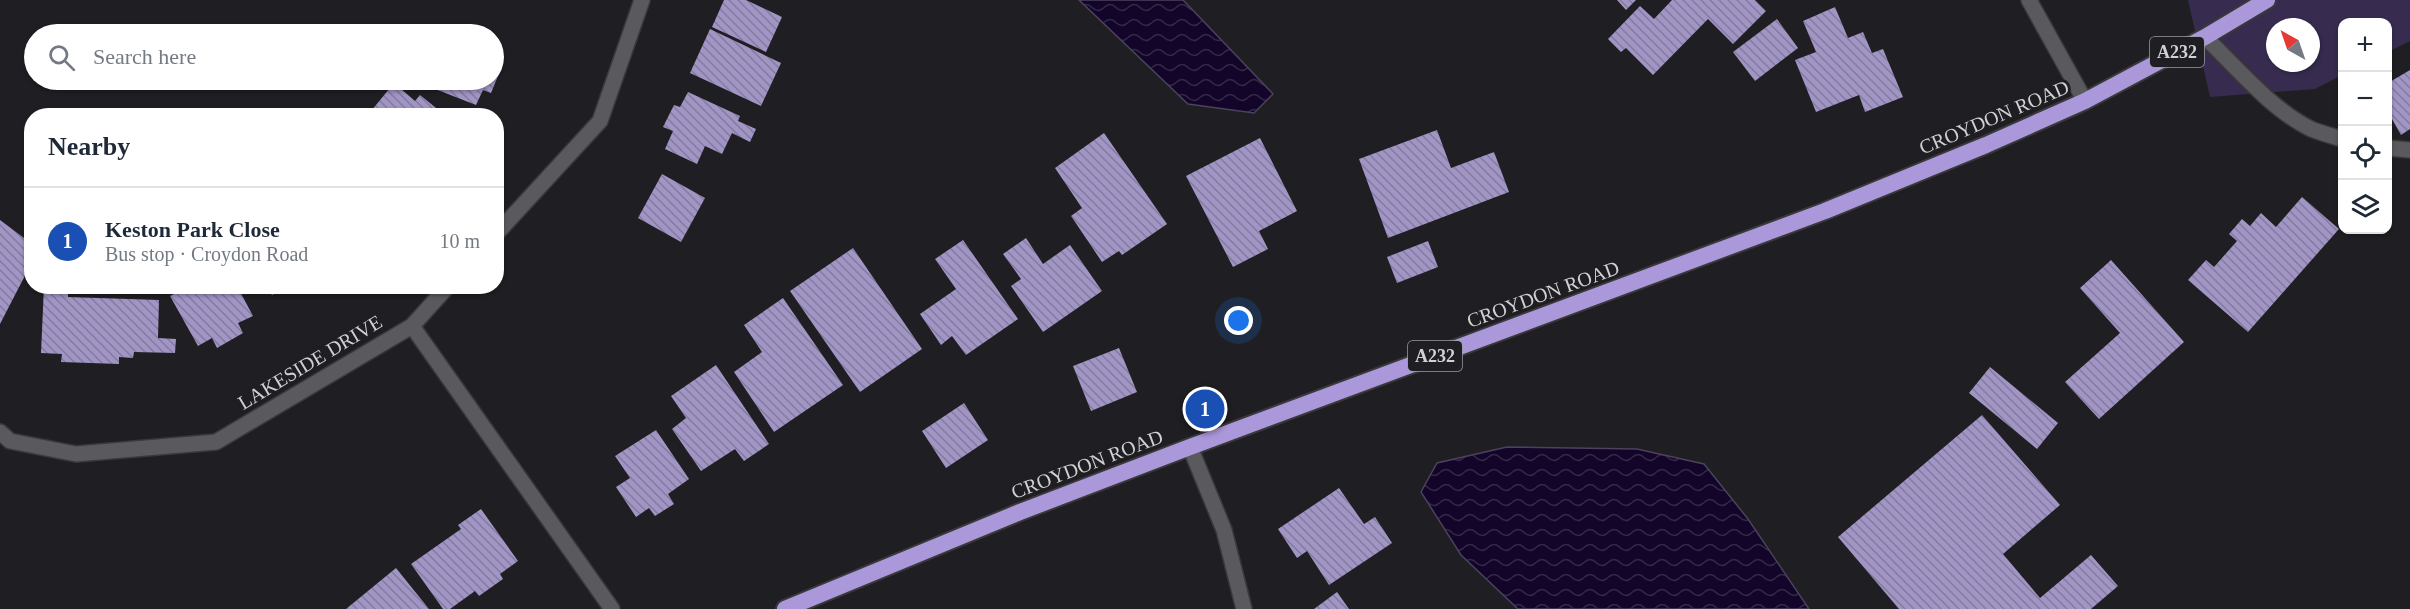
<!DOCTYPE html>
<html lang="en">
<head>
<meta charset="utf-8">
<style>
  :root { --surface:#fff; --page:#f2f2f3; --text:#1f2937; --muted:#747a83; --line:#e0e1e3; --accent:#3a7650 }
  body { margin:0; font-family:Georgia,serif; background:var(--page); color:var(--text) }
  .controls { position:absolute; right:18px; top:18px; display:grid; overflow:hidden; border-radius:12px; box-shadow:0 2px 4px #0004 }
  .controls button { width:54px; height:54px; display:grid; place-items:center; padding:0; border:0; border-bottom:2px solid var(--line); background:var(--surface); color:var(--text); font:30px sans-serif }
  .compass { position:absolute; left:2266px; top:18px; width:54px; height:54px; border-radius:50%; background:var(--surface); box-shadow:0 2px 4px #0004; rotate:320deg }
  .you { position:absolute; left:1239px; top:321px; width:21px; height:21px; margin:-15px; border:4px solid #fff; border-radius:50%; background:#1a73e8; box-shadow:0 0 0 9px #1a73e833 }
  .badge { display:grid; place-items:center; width:39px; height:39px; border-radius:50%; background:var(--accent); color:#fff; font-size:20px; font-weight:700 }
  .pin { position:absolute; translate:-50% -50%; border:3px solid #fff; box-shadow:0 2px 6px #0006 }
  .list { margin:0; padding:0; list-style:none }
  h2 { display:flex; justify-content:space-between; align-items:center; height:78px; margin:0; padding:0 24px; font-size:26px }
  h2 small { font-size:20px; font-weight:400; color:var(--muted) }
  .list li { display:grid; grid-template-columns:39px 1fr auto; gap:18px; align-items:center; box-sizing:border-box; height:108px; padding:0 24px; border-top:2px solid var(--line) }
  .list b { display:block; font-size:22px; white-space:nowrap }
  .list p { margin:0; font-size:20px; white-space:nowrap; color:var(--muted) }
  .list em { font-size:20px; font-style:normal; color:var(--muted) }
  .icon { flex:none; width:33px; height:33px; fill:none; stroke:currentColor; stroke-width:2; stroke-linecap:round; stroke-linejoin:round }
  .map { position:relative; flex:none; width:2410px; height:609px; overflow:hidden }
  .search { position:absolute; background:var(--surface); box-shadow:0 2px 4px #0004; left:24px; top:24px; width:480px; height:66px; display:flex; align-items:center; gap:15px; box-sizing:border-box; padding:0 21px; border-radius:33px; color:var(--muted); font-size:22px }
  .panel { position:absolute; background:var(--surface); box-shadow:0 2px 4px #0004; left:24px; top:108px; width:480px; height:186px; border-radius:24px }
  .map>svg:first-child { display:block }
  .park { fill:#372c4f; fill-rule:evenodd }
  .water { fill:url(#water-waves); stroke:#4c425c; stroke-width:1.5 }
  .building { fill:url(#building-back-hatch) }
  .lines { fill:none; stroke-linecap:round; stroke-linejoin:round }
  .service-casing { stroke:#39383b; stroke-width:18 }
  .minor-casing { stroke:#39383b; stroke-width:18 }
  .trunk-casing { stroke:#39383b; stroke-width:20 }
  .service { stroke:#5a5a5e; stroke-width:15 }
  .minor { stroke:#5a5a5e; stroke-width:15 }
  .trunk { stroke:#ab98db; stroke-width:16 }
  .labels { text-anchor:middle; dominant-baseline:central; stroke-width:6; stroke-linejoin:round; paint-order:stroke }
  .shield { fill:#1f1e22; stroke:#9c9b9e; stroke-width:1.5 }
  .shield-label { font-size:18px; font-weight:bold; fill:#d1d1d3 }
  .street-label { font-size:20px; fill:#d1d1d3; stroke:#1f1e22 }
</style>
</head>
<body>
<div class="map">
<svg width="2410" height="609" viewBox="0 0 2410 609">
  <defs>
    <pattern id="water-waves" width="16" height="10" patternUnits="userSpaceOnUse" patternTransform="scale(1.5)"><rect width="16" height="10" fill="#130529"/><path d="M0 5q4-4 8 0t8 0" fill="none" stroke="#342847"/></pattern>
    <pattern id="building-back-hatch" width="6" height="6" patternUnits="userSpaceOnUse" patternTransform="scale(1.5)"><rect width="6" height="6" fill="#a195c5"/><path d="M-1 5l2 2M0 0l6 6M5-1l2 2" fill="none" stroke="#847b9d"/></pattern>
  </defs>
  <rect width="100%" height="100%" fill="#1f1e22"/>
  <path class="park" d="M 2188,0 L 2410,0 L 2410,41 L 2388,52 L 2388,22 L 2342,22 L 2342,75 L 2315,89 L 2210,97 ZM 2275,27 L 2311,27 L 2311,63 L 2275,63 Z"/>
  <g class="water">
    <path d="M 1079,0 L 1183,0 L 1273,94 L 1254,113 L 1188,104 Z"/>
    <path d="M 1507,447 L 1637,449 L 1704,464 L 1748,519 L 1809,609 L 1518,609 L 1461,555 L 1421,492 L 1437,463 Z"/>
  </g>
  <g class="building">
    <path d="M 724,0 L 746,0 L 782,17 L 766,52 L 712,27 Z"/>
    <path d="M 1617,0 L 1636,0 L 1626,10 Z"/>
    <path d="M 1672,0 L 1755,0 L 1766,11 L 1733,44 L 1708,19 L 1653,75 L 1626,48 L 1621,52 L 1608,39 L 1640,6 L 1654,19 Z"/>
    <path d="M 1835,7 L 1848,38 L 1863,32 L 1872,53 L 1883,49 L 1903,97 L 1865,112 L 1859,95 L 1816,112 L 1795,60 L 1816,52 L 1803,21 Z"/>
    <path d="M 1777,19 L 1798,48 L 1755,81 L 1733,52 Z"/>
    <path d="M 710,29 L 781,63 L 761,106 L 690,73 Z"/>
    <path d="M 494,60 L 503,64 L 491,93 L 483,90 L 476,105 L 412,80 L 494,80 Z"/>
    <path d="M 2410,70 L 2410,129 L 2401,135 L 2388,112 L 2388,83 Z"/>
    <path d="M 394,83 L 415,101 L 420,95 L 446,116 L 367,116 Z"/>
    <path d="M 688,92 L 740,116 L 738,121 L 756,129 L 750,142 L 732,133 L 722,154 L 705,146 L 697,164 L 665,149 L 673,131 L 663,127 L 674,105 L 680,107 Z"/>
    <path d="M 1437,130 L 1451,168 L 1494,152 L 1509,192 L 1388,238 L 1359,159 Z"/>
    <path d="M 1104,133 L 1167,224 L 1122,255 L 1119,251 L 1102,262 L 1071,216 L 1082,208 L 1055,168 Z"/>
    <path d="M 1260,138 L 1297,211 L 1259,231 L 1268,249 L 1233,267 L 1186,176 Z"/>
    <path d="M 662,174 L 705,198 L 681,242 L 638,218 Z"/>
    <path d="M 2302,197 L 2339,229 L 2248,332 L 2188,280 L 2206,260 L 2214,267 L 2237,241 L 2229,234 L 2242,219 L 2250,226 L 2261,213 L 2276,227 Z"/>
    <path d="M 0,220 L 32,244 L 32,262 L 0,324 Z"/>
    <path d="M 1026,238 L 1043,264 L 1070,245 L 1102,291 L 1043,332 L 1011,286 L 1021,279 L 1003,254 Z"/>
    <path d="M 963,240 L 1018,319 L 966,355 L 952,336 L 941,345 L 920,314 L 956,289 L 935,259 Z"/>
    <path d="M 1428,241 L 1438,267 L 1397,283 L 1387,257 Z"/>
    <path d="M 853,248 L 922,349 L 860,392 L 790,291 Z"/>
    <path d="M 2111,260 L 2184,342 L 2099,419 L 2065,382 L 2120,333 L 2080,288 Z"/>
    <path d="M 44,286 L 68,286 L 68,297 L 159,300 L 158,338 L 176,339 L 175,353 L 134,352 L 133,358 L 119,357 L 119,364 L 61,362 L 62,354 L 41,353 Z"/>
    <path d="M 184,286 L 237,286 L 253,316 L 238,323 L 243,333 L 217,348 L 212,338 L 198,346 L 170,296 L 185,289 Z"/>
    <path d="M 267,286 L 287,286 L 272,295 Z"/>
    <path d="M 783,298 L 843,385 L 774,432 L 734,372 L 762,352 L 744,325 Z"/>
    <path d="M 1119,348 L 1137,392 L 1091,411 L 1073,366 Z"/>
    <path d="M 716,365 L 769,444 L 744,461 L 735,449 L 701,471 L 672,429 L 686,418 L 671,396 Z"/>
    <path d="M 1990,367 L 2058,423 L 2037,449 L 1969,393 Z"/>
    <path d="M 964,403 L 988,440 L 946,468 L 922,431 Z"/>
    <path d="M 1982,415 L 2060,505 L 2003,554 L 2040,598 L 2091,555 L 2118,586 L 2091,609 L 1899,609 L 1838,537 Z"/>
    <path d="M 656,430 L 689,479 L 668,494 L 674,504 L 655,516 L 649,508 L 636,517 L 616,487 L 630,478 L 615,456 Z"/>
    <path d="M 1339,488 L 1364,524 L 1375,517 L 1392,543 L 1329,585 L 1307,551 L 1297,558 L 1278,529 Z"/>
    <path d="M 481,509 L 518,561 L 500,574 L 503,579 L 479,596 L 475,591 L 450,609 L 443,609 L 411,564 L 461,529 L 458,525 Z"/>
    <path d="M 396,568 L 429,609 L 346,609 Z"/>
    <path d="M 1337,592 L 1349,609 L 1314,609 Z"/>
  </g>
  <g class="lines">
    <g class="service-casing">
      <g id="service">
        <path d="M 2205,37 C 2236,67 2272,110 2311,129 C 2321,133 2332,136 2342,139"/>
        <path d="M 2388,148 L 2410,150"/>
      </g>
    </g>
    <g class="minor-casing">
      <g id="minor">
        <path d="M 2029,0 L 2085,101"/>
        <path d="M 496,234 L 600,121 L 642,0"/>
        <path d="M 412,326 L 448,286"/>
        <path d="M 0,432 L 10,441 L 76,454 L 216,442 L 412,326 L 612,609"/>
        <path d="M 1190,447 L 1224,530 L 1244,609"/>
      </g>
    </g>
    <g class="trunk-casing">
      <path id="trunk" d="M 785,609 L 1020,512 L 1190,447 L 1825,211 L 1986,145 L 2085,101 L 2205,37 L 2267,0"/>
    </g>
    <use href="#service" class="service"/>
    <use href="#minor" class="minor"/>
    <use href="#trunk" class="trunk"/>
  </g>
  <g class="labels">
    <g class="shield">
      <rect x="2150" y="37" width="54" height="30" rx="4.5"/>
      <rect x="1408" y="341" width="54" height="30" rx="4.5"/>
    </g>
    <g class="shield-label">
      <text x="2177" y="52">A232</text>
      <text x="1435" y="356">A232</text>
    </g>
    <g class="street-label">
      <text transform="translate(1994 117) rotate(-23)">CROYDON ROAD</text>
      <text transform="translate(1543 294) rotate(-20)">CROYDON ROAD</text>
      <text transform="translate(310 362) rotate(-31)">LAKESIDE DRIVE</text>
      <text transform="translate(1087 464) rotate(-21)">CROYDON ROAD</text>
    </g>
  </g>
</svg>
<div class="controls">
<button>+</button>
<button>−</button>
<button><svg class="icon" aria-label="locate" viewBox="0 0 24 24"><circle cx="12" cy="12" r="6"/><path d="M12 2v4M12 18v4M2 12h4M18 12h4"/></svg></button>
<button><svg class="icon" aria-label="layers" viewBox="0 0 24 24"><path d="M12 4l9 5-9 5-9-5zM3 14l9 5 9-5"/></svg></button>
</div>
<svg class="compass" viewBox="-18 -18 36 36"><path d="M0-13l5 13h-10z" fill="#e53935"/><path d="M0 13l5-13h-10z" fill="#747a83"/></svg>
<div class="you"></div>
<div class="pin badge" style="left:1205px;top:409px;background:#1a4fb4">1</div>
<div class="search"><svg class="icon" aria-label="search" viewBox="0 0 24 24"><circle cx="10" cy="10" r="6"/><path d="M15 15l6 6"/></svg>Search here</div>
<section class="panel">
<h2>Nearby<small></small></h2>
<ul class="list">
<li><span class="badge" style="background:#1a4fb4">1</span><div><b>Keston Park Close</b><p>Bus stop · Croydon Road</p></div><em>10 m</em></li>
</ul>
</section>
</div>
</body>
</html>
